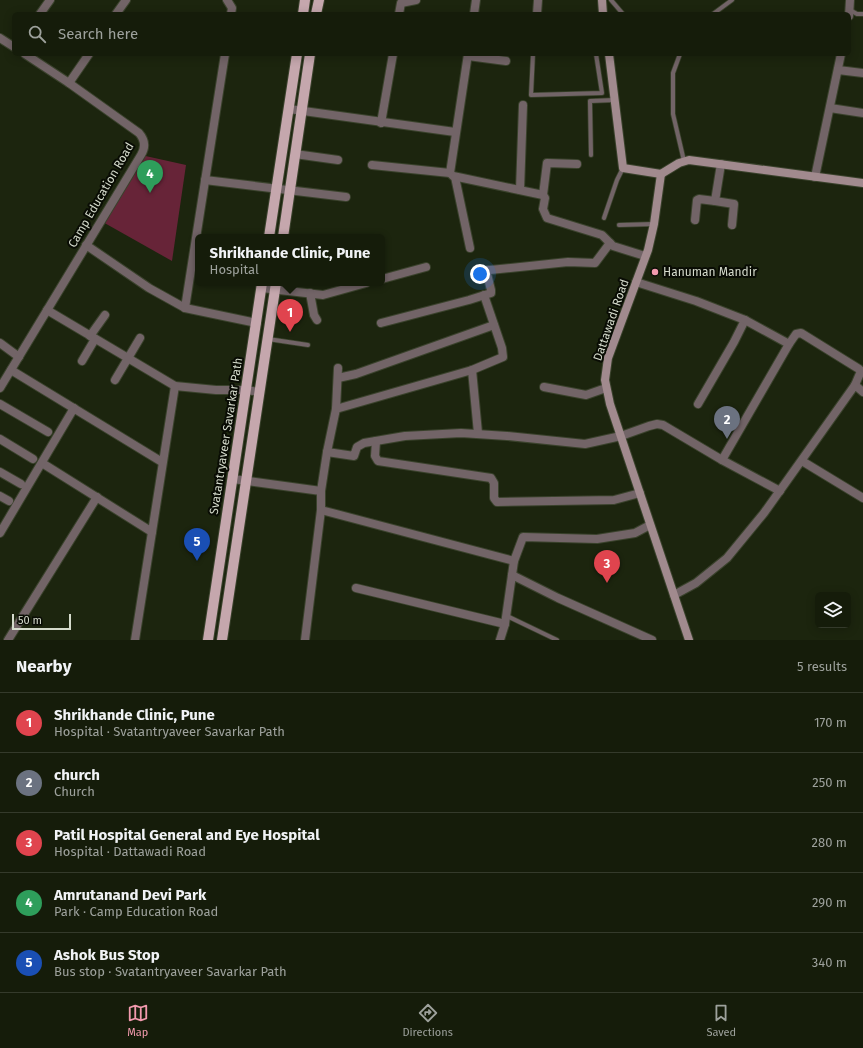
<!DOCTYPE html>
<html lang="en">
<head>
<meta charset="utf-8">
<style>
  :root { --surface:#151c0a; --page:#1e2513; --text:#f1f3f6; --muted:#9da19c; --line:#343a2b; --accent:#f29aae }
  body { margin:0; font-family:"Fira Sans",sans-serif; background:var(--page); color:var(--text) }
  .controls { position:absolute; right:12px; bottom:12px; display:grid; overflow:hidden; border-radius:6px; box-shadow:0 2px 10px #0003 }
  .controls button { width:36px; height:36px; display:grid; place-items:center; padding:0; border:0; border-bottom:1px solid var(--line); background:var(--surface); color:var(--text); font:20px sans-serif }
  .scale { position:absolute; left:12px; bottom:10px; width:59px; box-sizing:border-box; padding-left:4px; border:2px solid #d5dbcc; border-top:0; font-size:11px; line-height:14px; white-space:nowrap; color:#d5dbcc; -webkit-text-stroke:3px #090c04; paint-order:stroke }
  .you { position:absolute; left:480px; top:274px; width:14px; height:14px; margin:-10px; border:3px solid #fff; border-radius:50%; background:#1a73e8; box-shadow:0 0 0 6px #1a73e833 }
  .badge { display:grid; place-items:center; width:26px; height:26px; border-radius:50%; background:var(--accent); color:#fff; font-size:13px; font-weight:700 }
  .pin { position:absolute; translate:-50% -33px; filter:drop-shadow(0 1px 2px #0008) }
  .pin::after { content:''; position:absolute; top:21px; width:14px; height:12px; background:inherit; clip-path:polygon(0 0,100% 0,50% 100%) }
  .popup { position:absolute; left:195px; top:234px; width:190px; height:52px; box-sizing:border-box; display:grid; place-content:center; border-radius:6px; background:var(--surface); filter:drop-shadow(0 1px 3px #0005); font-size:13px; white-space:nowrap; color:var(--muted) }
  .popup b { font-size:15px; color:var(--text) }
  .popup::after { content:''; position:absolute; left:50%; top:100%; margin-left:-8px; border:8px solid transparent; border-top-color:var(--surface) }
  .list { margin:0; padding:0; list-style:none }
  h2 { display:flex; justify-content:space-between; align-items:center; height:52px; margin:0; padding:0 16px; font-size:17px }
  h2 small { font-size:13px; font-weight:400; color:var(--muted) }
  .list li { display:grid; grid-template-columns:26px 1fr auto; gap:12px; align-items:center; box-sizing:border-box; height:60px; padding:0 16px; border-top:1px solid var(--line) }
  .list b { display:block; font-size:15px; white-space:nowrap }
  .list p { margin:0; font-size:13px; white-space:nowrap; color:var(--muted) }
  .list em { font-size:13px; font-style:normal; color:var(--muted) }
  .icon { flex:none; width:22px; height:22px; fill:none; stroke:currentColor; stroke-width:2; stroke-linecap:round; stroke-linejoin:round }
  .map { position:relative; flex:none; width:863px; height:640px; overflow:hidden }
  .search { position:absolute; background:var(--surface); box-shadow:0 2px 10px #0003; left:12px; right:12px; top:12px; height:44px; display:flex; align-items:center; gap:10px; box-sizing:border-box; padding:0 14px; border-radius:6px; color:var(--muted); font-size:15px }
  .sheet { height:352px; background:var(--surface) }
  nav { display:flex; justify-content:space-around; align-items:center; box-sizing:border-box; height:56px; border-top:1px solid var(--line); background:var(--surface); font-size:11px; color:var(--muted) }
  nav a { display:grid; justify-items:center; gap:2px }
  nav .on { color:var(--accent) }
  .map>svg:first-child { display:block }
  .green { fill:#672438 }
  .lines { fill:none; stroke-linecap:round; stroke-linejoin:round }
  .lane-casing { stroke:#3a422c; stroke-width:5.5 }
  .street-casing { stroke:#3a422c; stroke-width:10 }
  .secondary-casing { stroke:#3a422c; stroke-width:10 }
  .primary-casing { stroke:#3a422c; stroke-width:12 }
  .lane { stroke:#726467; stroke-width:4 }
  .street { stroke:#726467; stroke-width:8 }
  .secondary { stroke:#a18a8e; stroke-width:8 }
  .primary { stroke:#c5a7ad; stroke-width:10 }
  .poi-dot { fill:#f29aae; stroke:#090c04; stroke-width:1.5 }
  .labels { text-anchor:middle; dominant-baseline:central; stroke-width:4; stroke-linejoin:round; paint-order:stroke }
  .street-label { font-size:12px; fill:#d5dbcc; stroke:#090c04 }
  .poi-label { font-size:12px; fill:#d5dbcc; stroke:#090c04; text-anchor:start }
</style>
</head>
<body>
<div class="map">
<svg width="863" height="640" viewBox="0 0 863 640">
  <rect width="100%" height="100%" fill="#1c250e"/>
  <path class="green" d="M 141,155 L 186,165 L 172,261 L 101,221 Z"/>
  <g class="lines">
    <g class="lane-casing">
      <g id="lane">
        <path d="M 611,0 L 623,14"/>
        <path d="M 850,10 L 857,14 L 863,14"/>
        <path d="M 713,14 L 732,0"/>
        <path d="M 533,54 L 531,95 L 602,93 L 596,54"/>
        <path d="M 680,54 L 673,73 L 673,114 L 684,161"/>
        <path d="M 591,155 L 590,101 L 615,100"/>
        <path d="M 604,218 L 617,180 L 623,168"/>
        <path d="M 619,225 L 654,224"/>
        <path d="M 268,339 L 308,345"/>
        <path d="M 507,616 L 557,640"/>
      </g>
    </g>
    <g class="street-casing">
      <g id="street">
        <path d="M 227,0 L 232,8 L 231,14"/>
        <path d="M 40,14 L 50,0"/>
        <path d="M 116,14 L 126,0"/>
        <path d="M 399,14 L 401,3 L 416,0"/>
        <path d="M 474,14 L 476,0"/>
        <path d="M 537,14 L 538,0"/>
        <path d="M 849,16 L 850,0"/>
        <path d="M 0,38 L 14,47"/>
        <path d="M 468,54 L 450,173 L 453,176 L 543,195 L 545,198 L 543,209 L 547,218 L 602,235 L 613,246 L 645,256"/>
        <path d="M 468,56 L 506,61"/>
        <path d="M 838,70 L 863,73"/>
        <path d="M 69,83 L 89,54"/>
        <path d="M 830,108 L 863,113"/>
        <path d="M 289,109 L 455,132"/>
        <path d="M 381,123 L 393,54"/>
        <path d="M 295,154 L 338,160"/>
        <path d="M 721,164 L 715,201 L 734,204 L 732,225"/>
        <path d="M 372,165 L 450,173"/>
        <path d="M 455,177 L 470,248"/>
        <path d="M 815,177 L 841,54"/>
        <path d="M 205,180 L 346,197"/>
        <path d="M 520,190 L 523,105"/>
        <path d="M 543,195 L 547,163 L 577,164"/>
        <path d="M 695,220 L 697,200 L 699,199 L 715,201"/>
        <path d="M 86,245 L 149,288 L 185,308 L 257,323"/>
        <path d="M 382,279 L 426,267"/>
        <path d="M 636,282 L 696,301 L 745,320 L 734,342 L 698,404"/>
        <path d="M 262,288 L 323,295 L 366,283"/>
        <path d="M 310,293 L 314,315 L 317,320"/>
        <path d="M 185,308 L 225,54"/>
        <path d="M 47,310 L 175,386 L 216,390 L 246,390 L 259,392"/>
        <path d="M 381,323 L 469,300 L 491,293 L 491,290 L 487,274 L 488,270 L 490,270 L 568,262 L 595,263 L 610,243"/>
        <path d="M 90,336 L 105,315"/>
        <path d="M 0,343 L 19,357"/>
        <path d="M 789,344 L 796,334 L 801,333 L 859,369 L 861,371 L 855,385"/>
        <path d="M 82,361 L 95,339"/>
        <path d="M 11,370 L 162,462"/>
        <path d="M 472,370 L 478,433"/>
        <path d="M 338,378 L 356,374 L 494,325"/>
        <path d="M 115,380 L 140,338"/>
        <path d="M 544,387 L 586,395 L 606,388"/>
        <path d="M 0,388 L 141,155 C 146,147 145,140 139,133 L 69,83 L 25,54"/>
        <path d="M 0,404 L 48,432"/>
        <path d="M 336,409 L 472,370 L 503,357 L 502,348 L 484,295"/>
        <path d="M 0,439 L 33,459"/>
        <path d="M 376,441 L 375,456 L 378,461 L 491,478 L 494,483 L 494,498 L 497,502 L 614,500 L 640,493"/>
        <path d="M 327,452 L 354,456 L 357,447 L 364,443 L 405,436 L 461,433 L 507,436 L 585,444 L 621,436 L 649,426 L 657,424 L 663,425 L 722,460 L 780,491"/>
        <path d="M 722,460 L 789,344 L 745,320"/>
        <path d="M 802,461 L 863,498"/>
        <path d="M 42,463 L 152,532"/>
        <path d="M 0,472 L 21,484"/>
        <path d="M 233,479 L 321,491"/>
        <path d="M 0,496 L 9,501"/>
        <path d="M 321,510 L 514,561"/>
        <path d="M 0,533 L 74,408"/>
        <path d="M 512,575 L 558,598 L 652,640"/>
        <path d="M 356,588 L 505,624"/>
        <path d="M 674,595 L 696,583 L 727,558 L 764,513 L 855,385 L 863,392"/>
        <path d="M 8,640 L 97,497"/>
        <path d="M 135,640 L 175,386"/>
        <path d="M 305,640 L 321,510 L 321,491 L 327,452 L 336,409 L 338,368"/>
        <path d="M 500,640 L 505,624 L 514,561 L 523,537 L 597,539 L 635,533 L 650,525"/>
      </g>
    </g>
    <g class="secondary-casing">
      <g id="secondary">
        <path d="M 602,0 L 603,14"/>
        <path d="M 609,54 L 623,168 L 661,174"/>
        <path d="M 661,174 L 654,224 L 648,250 L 608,358 L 605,380 L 610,404 L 689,640"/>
        <path d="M 661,174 L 679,163 L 689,160 L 863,183"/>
      </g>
    </g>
    <g class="primary-casing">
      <g id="primary">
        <path d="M 303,14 L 305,0"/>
        <path d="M 316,14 L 319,0"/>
        <path d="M 269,237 L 297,54"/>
        <path d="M 283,237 L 310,54"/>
        <path d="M 208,640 L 262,283"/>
        <path d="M 222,640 L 276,283"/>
      </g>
    </g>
    <use href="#lane" class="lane"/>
    <use href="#street" class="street"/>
    <use href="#secondary" class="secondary"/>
    <use href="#primary" class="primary"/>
  </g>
  <circle class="poi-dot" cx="655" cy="272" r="4"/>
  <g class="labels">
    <g class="street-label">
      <text transform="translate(101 195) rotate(-60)">Camp Education Road</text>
      <text transform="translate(611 320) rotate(-71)">Dattawadi Road</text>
      <text transform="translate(226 436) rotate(-81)">Svatantryaveer Savarkar Path</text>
    </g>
    <g class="poi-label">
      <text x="663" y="272">Hanuman Mandir</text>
    </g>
  </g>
</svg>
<div class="controls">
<button><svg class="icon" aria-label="layers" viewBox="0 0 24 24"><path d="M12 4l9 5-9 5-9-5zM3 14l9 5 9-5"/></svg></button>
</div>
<div class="scale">50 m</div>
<div class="you"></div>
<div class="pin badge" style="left:290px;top:332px;background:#e0444e">1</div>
<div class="popup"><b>Shrikhande Clinic, Pune</b>Hospital</div>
<div class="pin badge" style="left:727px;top:439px;background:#6b7280">2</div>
<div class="pin badge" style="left:607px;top:583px;background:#e0444e">3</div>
<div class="pin badge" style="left:150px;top:193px;background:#2e9e5b">4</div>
<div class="pin badge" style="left:197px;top:561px;background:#1a4fb4">5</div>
<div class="search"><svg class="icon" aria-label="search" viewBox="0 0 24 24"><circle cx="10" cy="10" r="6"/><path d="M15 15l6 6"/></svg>Search here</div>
</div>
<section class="sheet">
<h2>Nearby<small>5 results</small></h2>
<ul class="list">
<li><span class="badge" style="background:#e0444e">1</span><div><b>Shrikhande Clinic, Pune</b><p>Hospital · Svatantryaveer Savarkar Path</p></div><em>170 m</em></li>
<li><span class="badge" style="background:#6b7280">2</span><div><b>church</b><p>Church</p></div><em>250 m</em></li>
<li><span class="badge" style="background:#e0444e">3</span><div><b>Patil Hospital General and Eye Hospital</b><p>Hospital · Dattawadi Road</p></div><em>280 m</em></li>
<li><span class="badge" style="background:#2e9e5b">4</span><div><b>Amrutanand Devi Park</b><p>Park · Camp Education Road</p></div><em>290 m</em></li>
<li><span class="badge" style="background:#1a4fb4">5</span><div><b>Ashok Bus Stop</b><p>Bus stop · Svatantryaveer Savarkar Path</p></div><em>340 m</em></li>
</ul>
</section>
<nav>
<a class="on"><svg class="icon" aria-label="map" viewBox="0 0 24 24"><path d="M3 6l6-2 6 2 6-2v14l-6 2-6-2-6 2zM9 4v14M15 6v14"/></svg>Map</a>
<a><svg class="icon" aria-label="directions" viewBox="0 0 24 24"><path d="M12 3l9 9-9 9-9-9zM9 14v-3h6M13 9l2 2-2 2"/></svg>Directions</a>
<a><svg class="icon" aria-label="saved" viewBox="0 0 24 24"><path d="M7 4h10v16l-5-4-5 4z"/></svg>Saved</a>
</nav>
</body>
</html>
